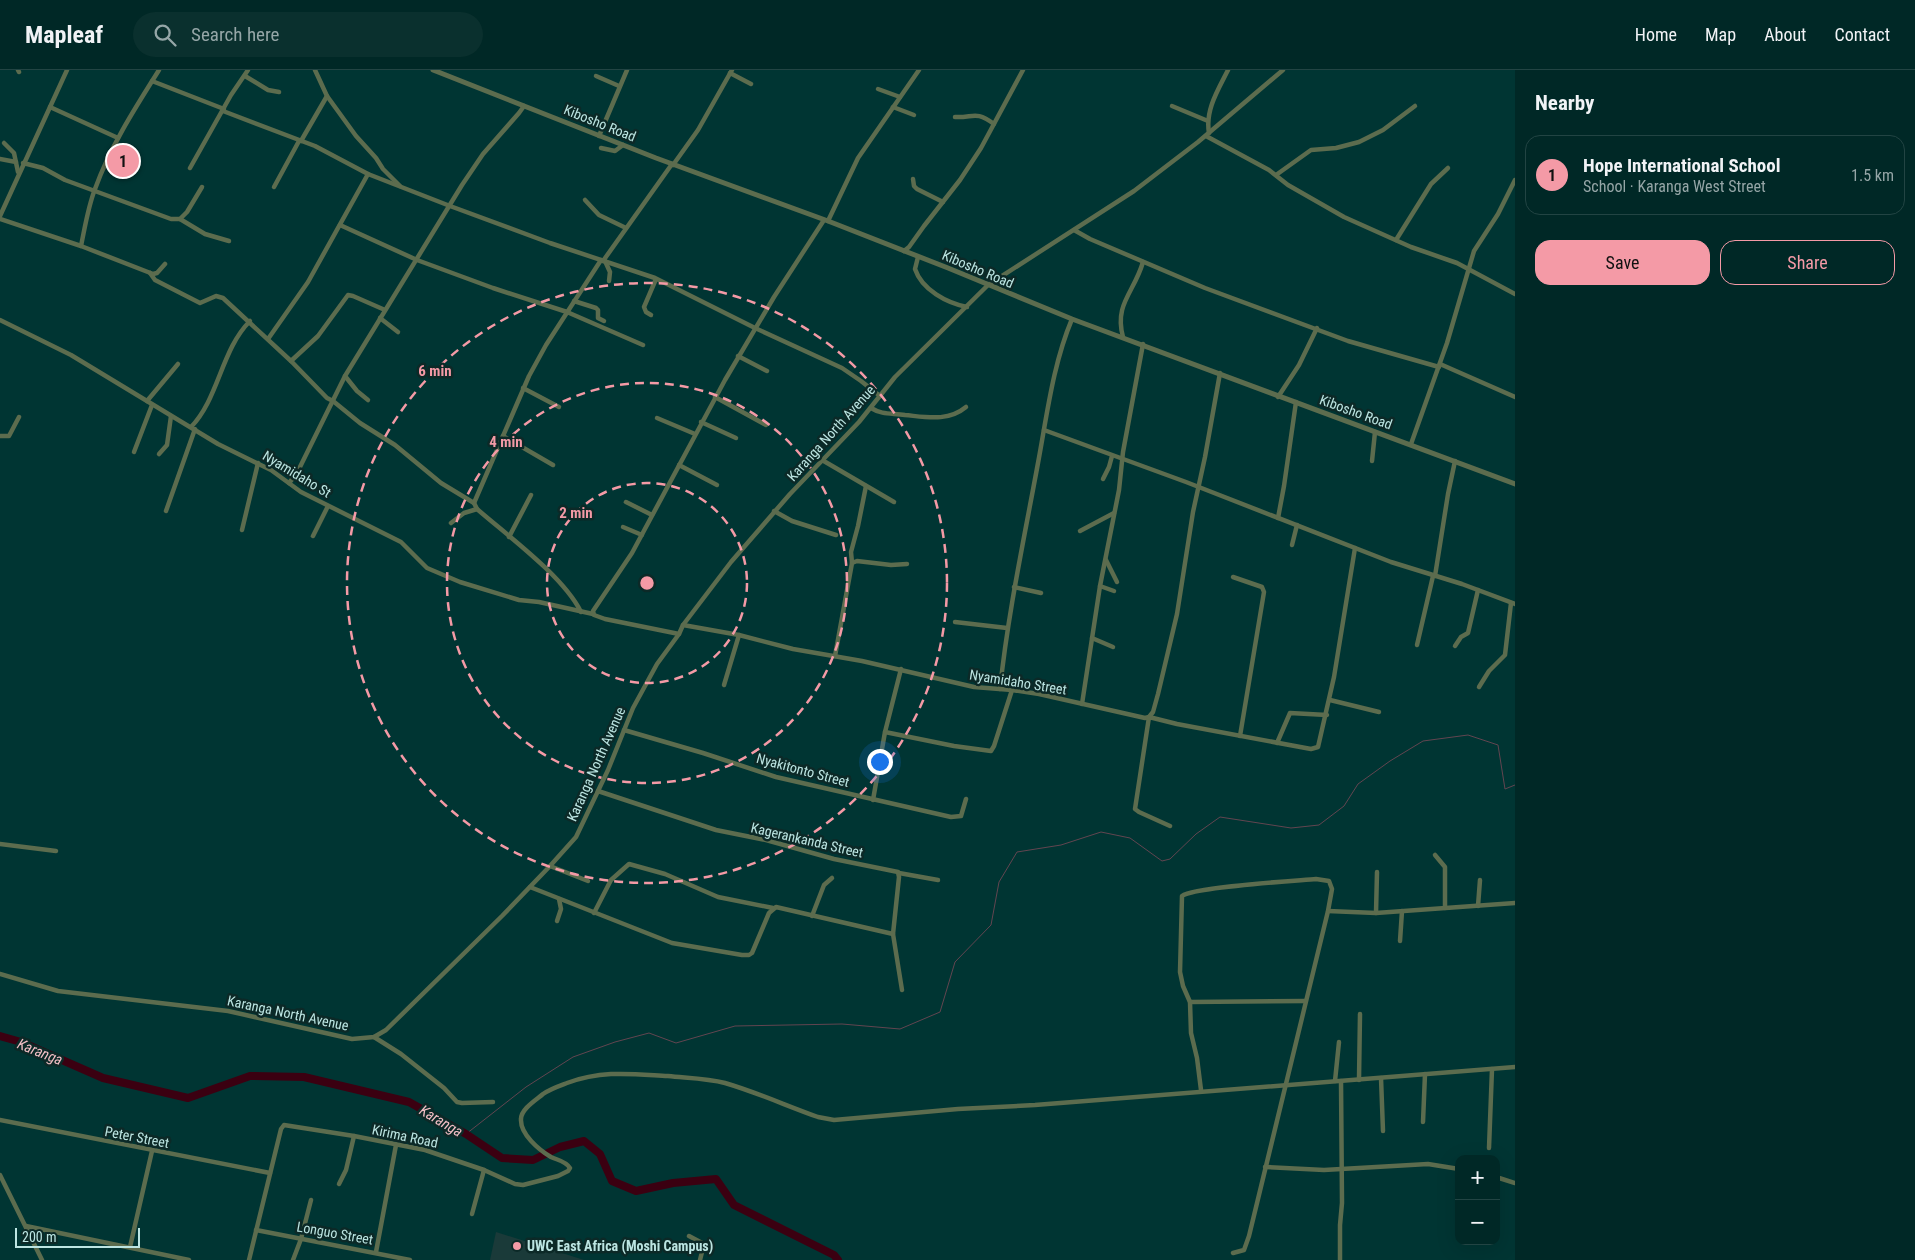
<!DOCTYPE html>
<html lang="en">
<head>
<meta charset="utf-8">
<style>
  :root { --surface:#002826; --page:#0a302e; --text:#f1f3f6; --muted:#95a6a7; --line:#224443; --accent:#f49aa6 }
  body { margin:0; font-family:"Roboto Condensed",sans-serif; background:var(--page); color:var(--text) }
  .controls { position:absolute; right:15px; bottom:15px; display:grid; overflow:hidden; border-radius:10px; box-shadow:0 5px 20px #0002 }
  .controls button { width:45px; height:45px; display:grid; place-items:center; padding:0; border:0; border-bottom:1px solid var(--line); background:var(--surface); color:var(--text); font:25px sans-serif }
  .scale { position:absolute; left:15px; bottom:12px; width:125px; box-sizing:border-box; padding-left:5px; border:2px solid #bce5e2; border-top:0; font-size:14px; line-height:18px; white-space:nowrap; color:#bce5e2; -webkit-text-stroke:4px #0c2927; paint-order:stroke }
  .you { position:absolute; left:879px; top:691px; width:18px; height:18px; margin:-12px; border:4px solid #fff; border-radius:50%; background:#1a73e8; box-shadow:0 0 0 8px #1a73e833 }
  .badge { display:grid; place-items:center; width:32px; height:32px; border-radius:50%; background:var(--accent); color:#111; font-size:16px; font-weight:700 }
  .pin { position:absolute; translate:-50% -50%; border:2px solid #fff; box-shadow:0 1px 5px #0006 }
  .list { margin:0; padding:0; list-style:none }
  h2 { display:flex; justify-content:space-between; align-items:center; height:65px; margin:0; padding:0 20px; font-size:21px }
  h2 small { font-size:16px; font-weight:400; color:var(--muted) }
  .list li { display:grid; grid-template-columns:32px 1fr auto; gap:15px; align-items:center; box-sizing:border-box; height:80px; margin:0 10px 10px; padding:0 10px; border:1px solid var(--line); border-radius:15px }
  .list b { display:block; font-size:19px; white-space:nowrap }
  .list p { margin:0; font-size:16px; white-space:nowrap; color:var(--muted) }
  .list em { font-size:16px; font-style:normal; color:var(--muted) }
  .actions { display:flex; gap:10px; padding:15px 20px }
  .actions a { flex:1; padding:11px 0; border:1px solid var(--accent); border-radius:15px; text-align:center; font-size:18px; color:var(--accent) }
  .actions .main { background:var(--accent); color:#111 }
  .icon { flex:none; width:28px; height:28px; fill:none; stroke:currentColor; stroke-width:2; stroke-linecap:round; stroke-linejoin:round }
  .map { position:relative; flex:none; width:1515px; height:1190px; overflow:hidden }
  header { display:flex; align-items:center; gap:30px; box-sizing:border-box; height:70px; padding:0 25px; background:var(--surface); border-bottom:1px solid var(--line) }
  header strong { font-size:24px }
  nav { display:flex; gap:28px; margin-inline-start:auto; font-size:18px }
  .search { width:350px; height:45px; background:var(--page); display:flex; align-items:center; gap:12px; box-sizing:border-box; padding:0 18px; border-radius:28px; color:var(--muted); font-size:19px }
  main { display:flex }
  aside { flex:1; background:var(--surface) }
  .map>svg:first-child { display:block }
  .built { fill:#1a3a39 }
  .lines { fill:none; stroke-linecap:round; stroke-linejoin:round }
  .stream { stroke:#624550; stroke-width:1 }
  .river { stroke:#3b0011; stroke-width:8 }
  .minor { stroke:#5c6c4e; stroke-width:4.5 }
  .tertiary { stroke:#5c6c4e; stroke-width:5 }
  .ring { fill:none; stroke:#f49aa6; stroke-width:2.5; stroke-dasharray:9 6 }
  .poi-dot { fill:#f49aa6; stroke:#0c2927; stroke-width:2 }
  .labels { text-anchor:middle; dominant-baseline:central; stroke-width:5; stroke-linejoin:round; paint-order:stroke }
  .street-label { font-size:14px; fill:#bce5e2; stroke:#0c2927 }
  .poi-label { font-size:14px; font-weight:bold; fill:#bce5e2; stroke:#0c2927; text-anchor:start }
  .water-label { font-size:15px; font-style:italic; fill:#f1bfc5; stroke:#0c2927 }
  .centre { fill:#f49aa6; stroke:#0c2927; stroke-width:2.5 }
  .ring-label { font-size:15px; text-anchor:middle; font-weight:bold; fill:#f49aa6; stroke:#0c2927; stroke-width:5; stroke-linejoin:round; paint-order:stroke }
</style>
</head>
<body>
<header>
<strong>Mapleaf</strong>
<div class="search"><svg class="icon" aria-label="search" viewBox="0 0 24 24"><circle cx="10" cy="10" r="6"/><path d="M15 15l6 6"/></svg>Search here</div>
<nav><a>Home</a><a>Map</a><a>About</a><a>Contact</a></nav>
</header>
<main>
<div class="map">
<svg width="1515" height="1190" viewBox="0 0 1515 1190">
  <rect width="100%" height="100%" fill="#003533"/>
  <path class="built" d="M 496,1162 L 584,1190 L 490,1190 Z"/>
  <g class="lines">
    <path class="stream" d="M 466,1064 L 526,1017 L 573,987 L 615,972 L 649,963 L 676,973 L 735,956 L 842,954 L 900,959 L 940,942 L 955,892 L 991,855 L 999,812 L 1017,782 L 1061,775 L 1101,762 L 1130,768 L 1162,791 L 1170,789 L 1196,764 L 1220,747 L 1291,758 L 1319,755 L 1344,736 L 1358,714 L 1390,691 L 1423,671 L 1468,665 L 1498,675 L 1505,719 L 1515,715"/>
    <path class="river" d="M 0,966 L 21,972 L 103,1008 L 188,1028 L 250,1006 L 304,1007 L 409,1032 L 466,1064 L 502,1088 L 533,1090 L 560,1077 L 584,1071 L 600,1084 L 612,1111 L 636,1121 L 673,1113 L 716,1109 L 734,1135 L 834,1185 L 838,1190"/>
    <g class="minor">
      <path d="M 18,0 L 19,2"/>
      <path d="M 315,0 L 327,26 L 356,66 L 376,88 L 383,99 L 400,116"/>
      <path d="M 730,3 L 751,14"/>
      <path d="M 245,6 L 268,20 L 279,22"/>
      <path d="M 596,6 L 619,16"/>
      <path d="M 152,11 L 224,39"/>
      <path d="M 878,19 L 900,27"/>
      <path d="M 1172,36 L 1208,51"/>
      <path d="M 50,37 L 118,68"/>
      <path d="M 893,37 L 914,45"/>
      <path d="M 223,41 L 315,76 L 368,104 L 450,136 L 550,173 L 655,208 L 755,258 L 842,298 L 861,311 L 880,326"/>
      <path d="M 955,47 C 974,48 975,40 994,54"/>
      <path d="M 1209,63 C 1205,40 1218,20 1228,0"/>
      <path d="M 599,66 L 627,0"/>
      <path d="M 1206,66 L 1269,100 L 1288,115 L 1344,147 L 1411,177 L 1457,193 L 1515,224"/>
      <path d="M 301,71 L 327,26"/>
      <path d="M 4,73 L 14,83 L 18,102"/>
      <path d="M 601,78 L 615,81 L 623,75"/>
      <path d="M 0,89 L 16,92"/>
      <path d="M 23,93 L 43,98 L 65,110 L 171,149 L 180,149 L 187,142 L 202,117"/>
      <path d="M 673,95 L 698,60 L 732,0"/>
      <path d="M 190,98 L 231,25 L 248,0"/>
      <path d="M 1276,105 L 1311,80 L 1336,78 L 1359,72 L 1383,60 L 1415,36"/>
      <path d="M 913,109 L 914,116 L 917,119 L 943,132"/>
      <path d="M 274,117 L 299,71"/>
      <path d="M 585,130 L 599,145 L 626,158"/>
      <path d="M 0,146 L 67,0"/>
      <path d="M 0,149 L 81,176 L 153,204 L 157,203 L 165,194"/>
      <path d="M 180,149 L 205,164 L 229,171"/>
      <path d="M 828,151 L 858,88 L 919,0"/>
      <path d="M 340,155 L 417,190 L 493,218 L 567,242 L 643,275"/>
      <path d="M 1074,160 L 1090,169 L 1205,218 L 1348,271 L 1439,297"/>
      <path d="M 1396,170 L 1431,114 L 1448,98"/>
      <path d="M 81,176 C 85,157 88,137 95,119 C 110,77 135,38 159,0"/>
      <path d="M 904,181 L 909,177 L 924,156 L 960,110 L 981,78 L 1023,0"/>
      <path d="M 918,187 L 915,199 C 922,220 947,233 967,237"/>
      <path d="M 603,191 L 672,94"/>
      <path d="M 605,191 L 610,202 L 609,211"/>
      <path d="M 150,203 L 155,210 L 200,233 L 216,226 L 223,228 L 291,291 L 327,328 L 333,331 L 360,353 L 395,375 L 441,413 L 474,433"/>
      <path d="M 574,231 L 596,238 L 598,240 L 598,248 L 604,251"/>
      <path d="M 651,245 L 646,242 L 644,237 L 656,209"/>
      <path d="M 380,248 L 398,262"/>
      <path d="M 0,250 L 71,285 L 218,374 L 271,400 L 301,422 L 401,472 L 427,498 L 460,512 L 519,530 L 539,532 L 593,544"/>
      <path d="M 1123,267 C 1114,234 1134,223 1143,192"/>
      <path d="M 268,269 L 308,212 L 368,104"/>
      <path d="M 738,286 L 767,301"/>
      <path d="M 291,291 L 318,266 L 348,225 L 353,226 L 385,240"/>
      <path d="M 1440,294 L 1515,327"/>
      <path d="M 345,306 L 357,321 L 368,330"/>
      <path d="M 523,318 L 559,337"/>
      <path d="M 715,327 L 766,355"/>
      <path d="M 1278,327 L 1299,295 L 1317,258"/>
      <path d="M 147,331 L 178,294"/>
      <path d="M 871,338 C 882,345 892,343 905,345 C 926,347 948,352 966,337"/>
      <path d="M 657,348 L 695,364"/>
      <path d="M 701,352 L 736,368"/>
      <path d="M 191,357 C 219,328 221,280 250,251"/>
      <path d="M 1044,360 L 1186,412 L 1391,492 L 1462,514 L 1515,534"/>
      <path d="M 0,366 L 9,366 L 19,347"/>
      <path d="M 503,366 L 553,395"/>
      <path d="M 1411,374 L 1447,273 L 1474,181 L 1498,144 L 1515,110"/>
      <path d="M 134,382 L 152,335"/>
      <path d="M 159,384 L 167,375 L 171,346"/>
      <path d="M 822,390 L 894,432"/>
      <path d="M 1372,391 L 1375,362"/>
      <path d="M 679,395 L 717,415"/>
      <path d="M 1103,409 L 1109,397 L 1112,386"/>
      <path d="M 289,413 L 297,403 L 345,306 L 462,115 L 483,84 L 519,43 L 524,36"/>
      <path d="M 626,432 L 652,445"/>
      <path d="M 166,441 L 195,359"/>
      <path d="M 774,441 L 792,451 L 836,465"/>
      <path d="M 1278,448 L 1284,416 L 1296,332"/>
      <path d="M 451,453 L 464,443 L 477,439"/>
      <path d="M 623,457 L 642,465"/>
      <path d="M 242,460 L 258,393"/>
      <path d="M 1080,461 L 1114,443"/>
      <path d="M 313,466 L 328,436"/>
      <path d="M 509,467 L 531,425"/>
      <path d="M 1292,475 L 1297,455"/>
      <path d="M 1106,490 L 1117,512"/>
      <path d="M 852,493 L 851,482 L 858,456 L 866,416"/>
      <path d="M 1435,506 L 1448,424 L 1455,391"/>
      <path d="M 1233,507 L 1262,517 L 1264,522 L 1240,666"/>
      <path d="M 1100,516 L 1114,521"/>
      <path d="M 1014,517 L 1041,523"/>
      <path d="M 581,542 C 563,506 508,466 477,439 L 474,433 L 529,306 L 546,275 L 601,190"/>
      <path d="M 955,552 L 1007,558"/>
      <path d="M 683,555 L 739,565 L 793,579 L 862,591 L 974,617 L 1012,620 L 1039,624 L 1145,648 L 1149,647 L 1153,642 L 1158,624 L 1177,544 L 1193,442 L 1205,387 L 1220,303"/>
      <path d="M 679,564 L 605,549 L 594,545 L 593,541 L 632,483 L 725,310 L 774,227 L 824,150"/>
      <path d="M 1092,568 L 1113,577"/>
      <path d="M 1417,575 L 1433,506"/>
      <path d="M 1455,576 L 1461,567 L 1468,563 L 1478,520"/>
      <path d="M 835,586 L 852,493 L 857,491 L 891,495 L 907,494"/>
      <path d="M 724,615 L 739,565"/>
      <path d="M 1479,617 L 1489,601 L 1505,585 L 1511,533"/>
      <path d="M 1000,619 C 1008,543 1024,469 1038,393 C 1047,345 1053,294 1072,249"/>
      <path d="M 1330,630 L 1379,642"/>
      <path d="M 1082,634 L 1100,516 L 1119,420 L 1123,382 L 1143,274"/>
      <path d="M 624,660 L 703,683 L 776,707 L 951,747 L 961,746 L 966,729"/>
      <path d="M 885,662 L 954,676 L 991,681 L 994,676 L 1012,620"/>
      <path d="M 1277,673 L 1290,643 L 1327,645"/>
      <path d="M 598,721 L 716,760 L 766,770 L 834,789 L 898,802 L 899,807 L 893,864 L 902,920"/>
      <path d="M 873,730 L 885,662 L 901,599"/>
      <path d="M 1170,756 L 1139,742 L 1135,739 L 1149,647 L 1177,654 L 1311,679 L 1318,677 L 1334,607 L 1355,478"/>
      <path d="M 0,774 L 56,781"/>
      <path d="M 1435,785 L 1445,797 L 1445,838"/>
      <path d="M 550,796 L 588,811"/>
      <path d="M 899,803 L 938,810"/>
      <path d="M 530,817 L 672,873 L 742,885 L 749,885 L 752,883 L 769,843 L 776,837 L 893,864"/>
      <path d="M 1478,836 L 1480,810"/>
      <path d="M 1328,841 L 1376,843 L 1515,833"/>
      <path d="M 594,843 L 611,810 L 629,794 L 665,804 L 718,827 L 773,838"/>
      <path d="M 1376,843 L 1377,802"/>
      <path d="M 812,846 L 824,815 L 832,808"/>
      <path d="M 557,851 L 561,839 L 559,829"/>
      <path d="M 1400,871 L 1402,841"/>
      <path d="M 0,904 L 58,921 L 228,941 L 352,969 L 374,967 L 386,960 L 502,846 L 550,796 L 576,767 L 608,700 L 633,638 L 657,594 L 679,564 L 683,555 L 731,492 L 790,424 L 859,352 L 895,307 L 988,215 L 1134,121 L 1198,72 L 1283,0"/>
      <path d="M 1190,932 L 1305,931"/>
      <path d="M 374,967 L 401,984 L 444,1018 L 457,1032 L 462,1033 L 493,1032"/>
      <path d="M 1381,1008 L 1383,1061"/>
      <path d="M 1359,1010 L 1360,944"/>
      <path d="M 1335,1011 L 1339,972"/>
      <path d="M 1201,1020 L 1197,988 L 1191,963 L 1190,932 L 1183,916 L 1180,902 L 1182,826 C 1194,817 1293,811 1316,809 L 1329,811 L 1332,819 L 1328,841 L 1249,1166 L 1244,1180 L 1233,1183"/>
      <path d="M 0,1050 L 270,1103"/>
      <path d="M 1423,1052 L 1425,1004"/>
      <path d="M 1489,1078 L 1492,999"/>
      <path d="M 1265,1097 L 1324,1100 L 1428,1094 L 1459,1099"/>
      <path d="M 0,1105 L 42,1190"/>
      <path d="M 1496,1107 L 1515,1113"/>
      <path d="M 339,1114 L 346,1100 L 354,1066"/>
      <path d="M 472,1144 L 484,1100"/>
      <path d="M 26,1156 L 189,1190"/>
      <path d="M 256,1160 L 410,1190"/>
      <path d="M 689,1166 L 704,1174 L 700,1190"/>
      <path d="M 130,1177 L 152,1081"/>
      <path d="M 376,1182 L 396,1075"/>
      <path d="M 249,1190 L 281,1059 L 284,1055 L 354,1066 L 425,1080 L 484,1100 L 515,1114 L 523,1115 L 558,1106 L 568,1101 L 570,1098 C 566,1091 557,1090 551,1087 C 539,1080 520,1064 521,1049 C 521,1039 536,1030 543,1024 C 550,1019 559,1016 567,1013 C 603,1000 631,1004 668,1006 C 687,1008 707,1008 725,1013 C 756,1022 787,1036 818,1047 L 834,1050 L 958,1039 L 1035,1035 L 1515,997"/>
      <path d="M 293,1190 L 301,1169 L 311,1130"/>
      <path d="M 1340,1190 L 1340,1155 L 1342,1133 L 1341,1011"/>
    </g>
    <path class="tertiary" d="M 433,0 L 656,88 L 828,151 L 948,198 L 1072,249 L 1515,414"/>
  </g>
  <g class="ring">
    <circle cx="647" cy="513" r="100"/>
    <circle cx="647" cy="513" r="200"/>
    <circle cx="647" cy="513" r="300"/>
  </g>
  <circle class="poi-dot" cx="517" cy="1176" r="5"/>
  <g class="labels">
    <g class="street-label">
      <text transform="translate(600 53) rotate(22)">Kibosho Road</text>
      <text transform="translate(978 199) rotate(23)">Kibosho Road</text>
      <text transform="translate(1356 342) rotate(20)">Kibosho Road</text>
      <text transform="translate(831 363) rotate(-48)">Karanga North Avenue</text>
      <text transform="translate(297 404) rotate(31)">Nyamidaho St</text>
      <text transform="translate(1018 612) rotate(9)">Nyamidaho Street</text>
      <text transform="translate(596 694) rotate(-66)">Karanga North Avenue</text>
      <text transform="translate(803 700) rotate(15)">Nyakitonto Street</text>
      <text transform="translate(807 770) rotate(13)">Kagerankanda Street</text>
      <text transform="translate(288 943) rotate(12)">Karanga North Avenue</text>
      <text transform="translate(405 1066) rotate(12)">Kirima Road</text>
      <text transform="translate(137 1067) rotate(11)">Peter Street</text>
      <text transform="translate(335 1163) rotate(10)">Longuo Street</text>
    </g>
    <g class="poi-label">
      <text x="527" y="1176">UWC East Africa (Moshi Campus)</text>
    </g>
    <g class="water-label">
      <text transform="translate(40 982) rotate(22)">Karanga</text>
      <text transform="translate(441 1051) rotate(31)">Karanga</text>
    </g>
  </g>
  <circle cx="647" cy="513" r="8" class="centre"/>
  <g class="ring-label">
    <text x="435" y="306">6 min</text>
    <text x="506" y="377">4 min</text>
    <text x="576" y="448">2 min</text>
  </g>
</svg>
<div class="controls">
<button>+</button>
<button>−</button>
</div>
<div class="scale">200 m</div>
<div class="you"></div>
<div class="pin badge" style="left:123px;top:91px">1</div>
</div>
<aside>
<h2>Nearby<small></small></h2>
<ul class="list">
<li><span class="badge">1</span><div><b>Hope International School</b><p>School · Karanga West Street</p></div><em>1.5 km</em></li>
</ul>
<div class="actions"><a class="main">Save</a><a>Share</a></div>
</aside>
</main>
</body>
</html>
